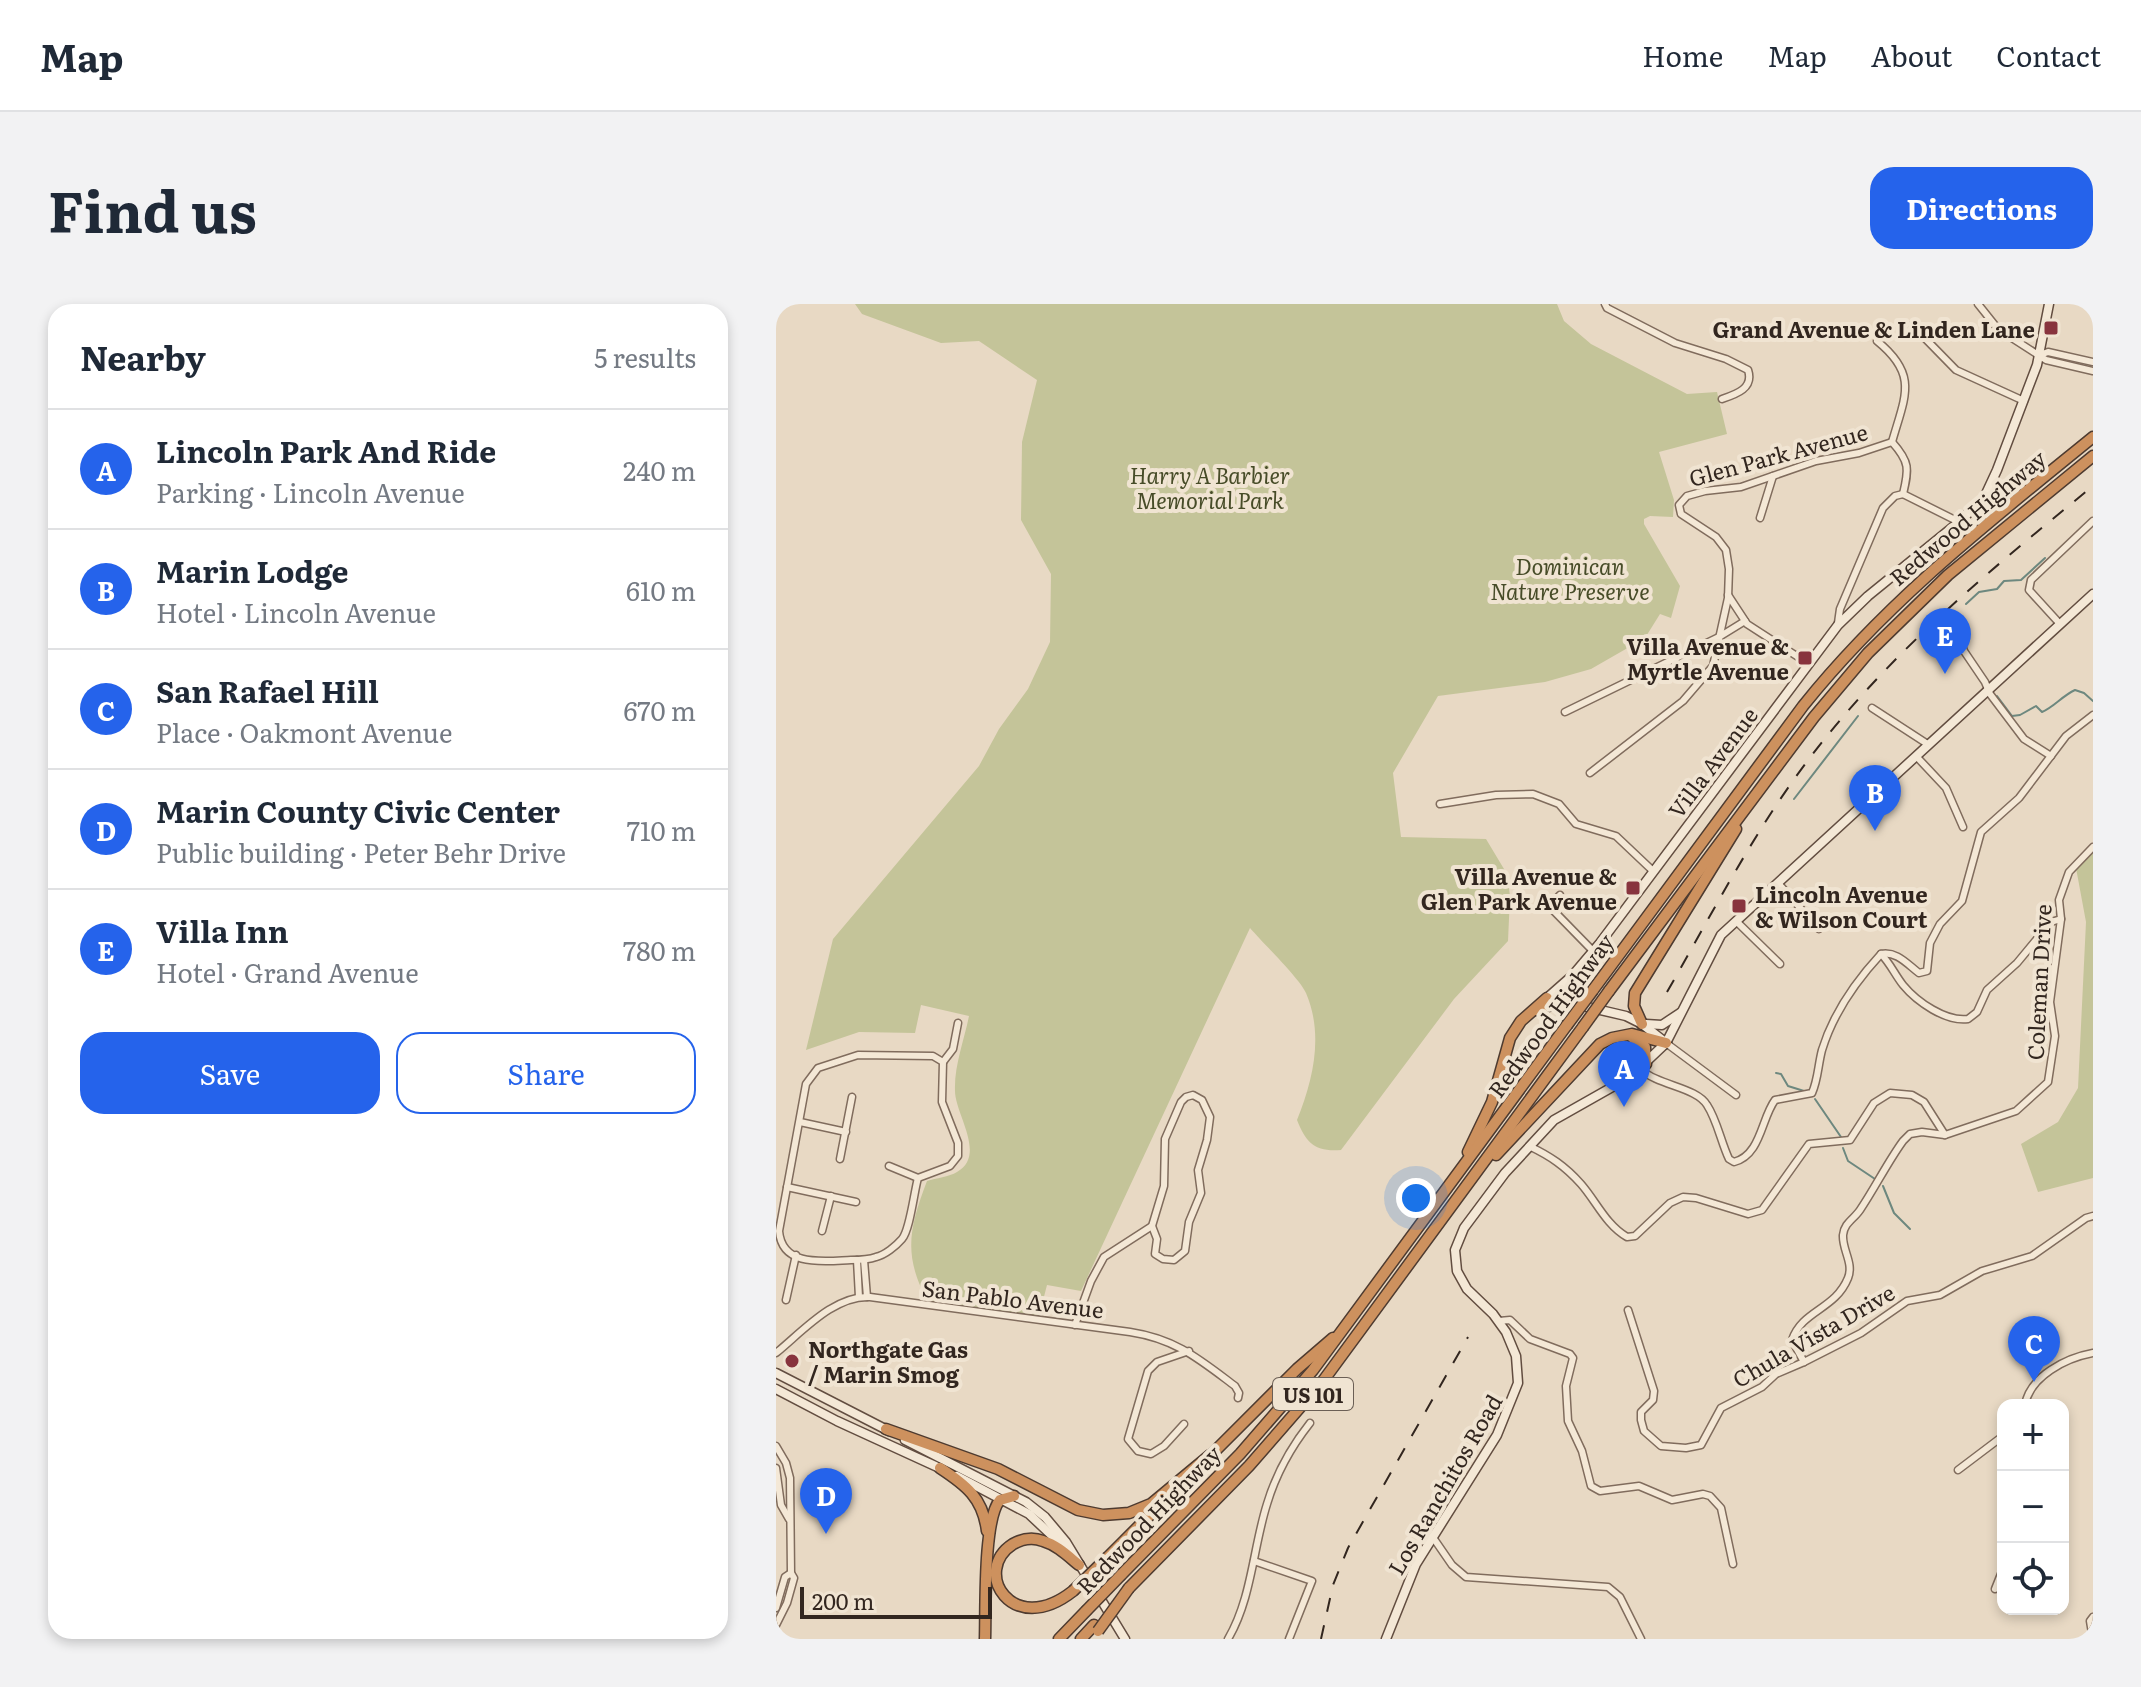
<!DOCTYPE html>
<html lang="en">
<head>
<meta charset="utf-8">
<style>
  :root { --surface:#fff; --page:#f2f2f3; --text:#1f2937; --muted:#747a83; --line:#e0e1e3; --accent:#2563eb }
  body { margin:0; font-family:Literata,serif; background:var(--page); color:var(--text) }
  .controls { position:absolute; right:24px; bottom:24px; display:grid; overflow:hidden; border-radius:16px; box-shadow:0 4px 12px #0003 }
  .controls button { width:72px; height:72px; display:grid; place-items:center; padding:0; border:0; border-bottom:2px solid var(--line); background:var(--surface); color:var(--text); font:40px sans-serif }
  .scale { position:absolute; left:24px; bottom:20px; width:192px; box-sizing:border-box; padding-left:8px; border:4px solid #32261f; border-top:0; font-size:22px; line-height:28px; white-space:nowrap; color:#32261f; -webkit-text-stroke:6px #f0e4d2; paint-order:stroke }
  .you { position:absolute; left:640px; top:894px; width:28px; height:28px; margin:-20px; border:6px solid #fff; border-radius:50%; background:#1a73e8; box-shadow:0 0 0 12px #1a73e833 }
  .badge { display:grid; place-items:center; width:52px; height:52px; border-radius:50%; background:var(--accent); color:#fff; font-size:26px; font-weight:700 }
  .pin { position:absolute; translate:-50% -66px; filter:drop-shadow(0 2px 4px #0008) }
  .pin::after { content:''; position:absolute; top:42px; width:28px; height:24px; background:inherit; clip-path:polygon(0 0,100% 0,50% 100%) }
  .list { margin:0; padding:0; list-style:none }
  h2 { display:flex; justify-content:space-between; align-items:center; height:104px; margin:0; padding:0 32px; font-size:34px }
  h2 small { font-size:26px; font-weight:400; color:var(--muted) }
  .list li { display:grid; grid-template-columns:52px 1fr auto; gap:24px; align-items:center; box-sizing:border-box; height:120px; padding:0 32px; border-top:2px solid var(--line) }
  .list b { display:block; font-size:30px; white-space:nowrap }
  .list p { margin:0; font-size:26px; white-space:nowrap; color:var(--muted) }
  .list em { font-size:26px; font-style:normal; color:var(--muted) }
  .actions { display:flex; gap:16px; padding:24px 32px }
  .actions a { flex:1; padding:18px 0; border:2px solid var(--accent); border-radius:24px; text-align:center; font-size:28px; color:var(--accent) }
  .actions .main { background:var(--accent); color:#fff }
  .icon { flex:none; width:44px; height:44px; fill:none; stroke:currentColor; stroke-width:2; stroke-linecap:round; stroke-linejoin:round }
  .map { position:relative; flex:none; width:1317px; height:1335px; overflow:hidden; border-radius:24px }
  header { display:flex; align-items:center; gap:48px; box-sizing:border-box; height:112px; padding:0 40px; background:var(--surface); border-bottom:2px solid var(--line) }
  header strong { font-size:38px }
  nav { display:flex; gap:44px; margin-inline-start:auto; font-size:28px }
  .intro { display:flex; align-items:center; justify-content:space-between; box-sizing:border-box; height:192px; padding:0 48px }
  h1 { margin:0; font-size:56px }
  .button { padding:20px 36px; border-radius:24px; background:var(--accent); color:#fff; font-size:28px; font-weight:700 }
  main { display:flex; gap:48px; padding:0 48px }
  aside { flex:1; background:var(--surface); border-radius:24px; box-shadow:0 4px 12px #0003 }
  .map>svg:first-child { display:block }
  .green { fill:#c4c499 }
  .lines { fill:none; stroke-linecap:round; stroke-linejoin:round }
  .stream { stroke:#6d887f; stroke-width:2 }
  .street-casing { stroke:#806c5d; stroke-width:9 }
  .secondary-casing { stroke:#624d40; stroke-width:11 }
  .highway-casing { stroke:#4e3b30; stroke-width:13 }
  .street { stroke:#f4e8d6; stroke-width:6 }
  .secondary { stroke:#f4e8d6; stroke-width:8 }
  .highway { stroke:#cd915e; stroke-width:10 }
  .rail { stroke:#32261f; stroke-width:2; stroke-dasharray:14 14; stroke-linecap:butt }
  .highway-bridge-casing { stroke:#4e3b30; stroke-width:13; stroke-linecap:butt }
  .highway-bridge { stroke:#cd915e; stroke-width:10 }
  .poi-dot { fill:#88343e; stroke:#f0e4d2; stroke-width:3 }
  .labels { text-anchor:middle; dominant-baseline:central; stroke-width:8; stroke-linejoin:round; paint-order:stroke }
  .shield { fill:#f0e4d2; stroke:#6b5f55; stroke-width:2 }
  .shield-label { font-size:20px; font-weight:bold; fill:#32261f }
  .poi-label { font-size:22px; font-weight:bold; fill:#32261f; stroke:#f0e4d2; text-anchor:end }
  .street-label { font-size:22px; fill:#32261f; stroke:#f0e4d2 }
  .park-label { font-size:22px; font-style:italic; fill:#474c28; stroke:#f0e4d2 }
</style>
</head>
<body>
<header>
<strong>Map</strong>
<nav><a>Home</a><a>Map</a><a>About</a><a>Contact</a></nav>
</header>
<div class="intro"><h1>Find us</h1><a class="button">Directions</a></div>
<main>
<aside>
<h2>Nearby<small>5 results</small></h2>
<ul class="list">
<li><span class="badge">A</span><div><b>Lincoln Park And Ride</b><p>Parking · Lincoln Avenue</p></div><em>240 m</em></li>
<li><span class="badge">B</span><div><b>Marin Lodge</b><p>Hotel · Lincoln Avenue</p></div><em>610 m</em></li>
<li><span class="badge">C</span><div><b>San Rafael Hill</b><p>Place · Oakmont Avenue</p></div><em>670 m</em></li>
<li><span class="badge">D</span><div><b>Marin County Civic Center</b><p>Public building · Peter Behr Drive</p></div><em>710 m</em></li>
<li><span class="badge">E</span><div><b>Villa Inn</b><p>Hotel · Grand Avenue</p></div><em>780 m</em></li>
</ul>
<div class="actions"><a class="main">Save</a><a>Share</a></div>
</aside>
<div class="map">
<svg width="1317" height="1335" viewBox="0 0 1317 1335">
  <rect width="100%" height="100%" fill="#e8d9c4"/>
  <g class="green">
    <path d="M 79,0 L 781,0 L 788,17 L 815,40 L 911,90 L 941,88 L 951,130 L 883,148 L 898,196 L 897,213 L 874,212 L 868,215 L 868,220 L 904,282 L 895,314 L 884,310 L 869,334 L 815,365 L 769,378 L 662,392 L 617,469 L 625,533 L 710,535 L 731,570 L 734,592 L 732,637 L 678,695 L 565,846 C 539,848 530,839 521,816 C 537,776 548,731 530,689 C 524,675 486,638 474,624 L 305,987 L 271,981 L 262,1016 L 154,1001 C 127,954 132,927 151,877 C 160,874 173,873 181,868 C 211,851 179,810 179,787 C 178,762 188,737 193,712 L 145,701 L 139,729 L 83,728 L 30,746 L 57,635 L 203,462 L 223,425 L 252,385 L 274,338 L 275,270 L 245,216 L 246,138 L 261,76 L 203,37 L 165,39 L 86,10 Z"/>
    <path d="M 1317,546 L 1317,874 L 1262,888 L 1245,840 L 1282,818 L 1302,784 L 1310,618 L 1300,564 Z"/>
  </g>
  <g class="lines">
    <g class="stream">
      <path d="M 1190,300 L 1203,288 L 1221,285 L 1228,277 L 1245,276 L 1269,254"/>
      <path d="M 1221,392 L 1236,412 L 1244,411 L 1260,402 L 1266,408 C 1278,403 1286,392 1299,386 L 1308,389 L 1317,397"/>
      <path d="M 1018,495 L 1082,412"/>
      <path d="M 1000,769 L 1005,770 L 1012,782 L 1028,787"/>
      <path d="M 1039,795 L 1065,833"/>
      <path d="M 1067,844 L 1072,857 L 1099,875"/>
      <path d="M 1107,882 L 1118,909 L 1134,925"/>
    </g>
    <g class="street-casing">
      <g id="street">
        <path d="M 829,0 L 831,4 L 899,39 L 950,55 L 972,66 C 978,84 961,90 946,95"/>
        <path d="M 1202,0 L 1222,25 L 1270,56 L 1317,67"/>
        <path d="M 1136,21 L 1180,66 L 1248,97"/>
        <path d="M 1101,37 C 1143,71 1129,92 1116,138"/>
        <path d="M 1264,51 L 1272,48 L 1317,58"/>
        <path d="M 1116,138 C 1134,158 1133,165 1127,190"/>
        <path d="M 1127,190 L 1183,218"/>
        <path d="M 984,214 L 997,172"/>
        <path d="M 952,291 L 971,320 L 1033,360"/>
        <path d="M 1177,312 L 1188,347 L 1209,378 L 1214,390 L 1248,435 L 1275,452"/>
        <path d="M 1062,319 L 1064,305 L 1107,204 L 1119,192 L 1127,190"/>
        <path d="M 1284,320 L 1253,286 L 1255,276 L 1317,217"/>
        <path d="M 1096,404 L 1153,441"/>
        <path d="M 789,408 L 943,333 L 969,317"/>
        <path d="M 1140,452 L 1170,484 L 1187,523"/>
        <path d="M 814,469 L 907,397 L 937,362 L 952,294 L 953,265 L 950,246 L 940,233 L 905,210 L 903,201 L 911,192 L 929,187 L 965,183 L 1040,157 L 1083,149 L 1116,138"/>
        <path d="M 664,500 L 720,491 L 757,490 L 783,500 L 800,520 L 840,532 L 877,567"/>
        <path d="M 1002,579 L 1043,625"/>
        <path d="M 784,591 L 773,602 L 817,647"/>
        <path d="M 960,617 L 1004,660"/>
        <path d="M 1105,650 C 1114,659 1119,671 1127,681 C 1141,698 1170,718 1192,715 L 1201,708 L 1211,686 L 1241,659 L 1275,618 L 1285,615"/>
        <path d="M 890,739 L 960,791"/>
        <path d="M 82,751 L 157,752 L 167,758 L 166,798 L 182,839 L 182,852 L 174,862 L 142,874 C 138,888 134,926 126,935 C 120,942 109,951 100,953 C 92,956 84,956 75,956 C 49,957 6,964 3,927 L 30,780 L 42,764 Z"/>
        <path d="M 167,758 L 177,745 L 182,719"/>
        <path d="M 864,765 C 883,782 920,783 931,801 C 941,816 945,838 953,855 L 958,858 C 985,851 985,815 999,796 L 1036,789 C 1042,776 1042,761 1046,746 C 1057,710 1080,677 1105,650 C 1121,647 1131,660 1143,669 L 1151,667 L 1154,639 L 1164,620 L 1186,597 L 1205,528 L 1243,494 L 1290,432 L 1317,411"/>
        <path d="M 417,791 L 426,796 L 434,813 L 431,836 L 422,866 L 425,889 L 413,918 L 409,947 L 398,956 L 387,955 L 379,950 L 381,935 L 376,922 L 388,882 L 389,835 L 405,798 L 410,793 Z"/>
        <path d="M 24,818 L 70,828"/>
        <path d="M 753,842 C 774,852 789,862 805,880 C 820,897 830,921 851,933 L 859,932 L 894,899 L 907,893 L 920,894 L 972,910 L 986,906 L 1033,840 L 1074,836 L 1098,799 L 1114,789 L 1136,791 L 1148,798 L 1169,831"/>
        <path d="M 64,855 L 76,793"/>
        <path d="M 113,862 L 142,874"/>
        <path d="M 11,883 L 80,898"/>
        <path d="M 46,927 L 55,892"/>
        <path d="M 81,956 L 83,993"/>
        <path d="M 88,956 L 91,993"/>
        <path d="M 10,996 L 20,951"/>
        <path d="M 852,1006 L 878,1087 L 877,1096 L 865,1108 L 865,1116 L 868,1127 L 885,1142 L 910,1144 L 925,1141 L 945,1104 L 986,1083 L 1000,1070 L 1028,1058 L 1085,1029 L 1131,997 L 1164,991 L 1206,967 L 1256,952 L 1310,914 L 1317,912"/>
        <path d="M 723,1017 L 734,1016 L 754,1035 L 794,1050 L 797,1054 L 790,1082 L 792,1117 L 806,1147 L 815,1182 L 824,1187 L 863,1182 L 896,1196 L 927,1190 L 934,1192 L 945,1204 L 957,1260"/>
        <path d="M 299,1021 L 315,977 L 328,953 L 376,922"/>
        <path d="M 0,1049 C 26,1028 58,991 94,993 L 354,1028 C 400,1035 423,1055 459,1082 L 463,1089 L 462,1094"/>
        <path d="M 1028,1058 L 1016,1036 C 1026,1006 1059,1006 1072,974 C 1078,959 1066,946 1067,931 C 1068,919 1078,915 1084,906 C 1099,884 1111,859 1127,837 L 1134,830 L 1146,828 L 1169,831 L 1240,807 L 1272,778 L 1279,732 L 1274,698 L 1285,615 L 1283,596 L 1293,568 L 1317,543"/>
        <path d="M 1249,1101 C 1254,1072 1290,1054 1317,1049"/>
        <path d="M 408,1120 L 388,1142 L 375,1150 L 362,1147 L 352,1135 L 372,1067 L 381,1058 L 413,1047"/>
        <path d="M 0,1142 L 10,1159 L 14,1174 L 15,1269 L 18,1274 L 11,1299 L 0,1321"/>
        <path d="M 0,1164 L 5,1201 L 13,1215"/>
        <path d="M 1182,1166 L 1227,1132"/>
        <path d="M 656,1232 L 676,1261 L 690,1273 L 832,1283 L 844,1293 L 865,1335"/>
        <path d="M 478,1257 L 536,1277 L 513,1335"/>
        <path d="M 1219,1285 L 1227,1265"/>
        <path d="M 0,1304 L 9,1273 L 15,1269"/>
        <path d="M 452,1335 C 476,1294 477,1244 491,1200 C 500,1170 515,1143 534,1119"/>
        <path d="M 1317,1335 L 1314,1317 L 1317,1313"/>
      </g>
    </g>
    <g class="secondary-casing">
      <g id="secondary">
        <path d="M 791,679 L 786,690 L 790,698 L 850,712 L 866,720 L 889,738"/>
        <path d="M 771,694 L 796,672 L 824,639 L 1062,321 L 1092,292 L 1183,218 L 1208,194 L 1221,166 L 1261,61 L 1273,0"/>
        <path d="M 870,720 L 886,721 L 904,709"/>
        <path d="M 0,1069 L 113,1127"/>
        <path d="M 0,1085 L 61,1117 L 168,1166"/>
        <path d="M 129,1136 L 250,1198 L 269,1213 L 290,1238 L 349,1335"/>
        <path d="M 181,1172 L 253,1210 L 288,1243"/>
        <path d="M 610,1335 L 640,1260 L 721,1131 L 742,1079 L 740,1052 L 730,1028 L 717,1010 L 691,985 L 681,967 L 679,946 L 688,924 L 729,869 L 778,816 L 854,773 L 890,739 L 945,631 L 1317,290"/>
      </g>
    </g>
    <g class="highway-casing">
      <g id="highway">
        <path d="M 817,686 L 1027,402 C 1110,298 1214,217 1317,133"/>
        <path d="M 833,687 L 1038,413 L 1092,349 L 1172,271 L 1317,152"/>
        <path d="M 760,706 L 778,700 L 796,701"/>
        <path d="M 866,720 L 858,702 L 859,689 L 960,525"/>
        <path d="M 856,733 L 869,743 L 870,760"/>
        <path d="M 692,848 L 716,798 L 734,734 L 745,717 L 771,694"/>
        <path d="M 720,851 L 824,740 L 836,734 L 856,730 L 890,739"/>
        <path d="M 110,1125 L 222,1165 L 302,1206 L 327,1211 L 353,1209 L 375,1200 L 434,1151"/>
        <path d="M 430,1156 L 521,1065 L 557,1034"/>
        <path d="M 164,1164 C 190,1181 207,1194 211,1227"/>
        <path d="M 332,1253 L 387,1198"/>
        <path d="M 345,1271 L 464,1150 L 537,1066 L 791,721"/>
        <path d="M 353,1284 L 473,1162 L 547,1077 L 807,723"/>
        <path d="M 297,1287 C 236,1335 195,1267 237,1240 C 246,1235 257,1233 267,1237 C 281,1241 292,1252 303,1261"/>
        <path d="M 209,1335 C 210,1307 207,1215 224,1196 L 238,1192"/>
        <path d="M 283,1335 L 310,1307"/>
        <path d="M 305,1335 L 318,1321"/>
      </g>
    </g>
    <use href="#street" class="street"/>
    <use href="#secondary" class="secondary"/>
    <use href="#highway" class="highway"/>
    <g class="rail">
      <path d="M 891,688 C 936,610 978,527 1033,455 C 1113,349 1215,265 1317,182"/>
      <path d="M 545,1335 L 557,1281 L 572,1244 L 692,1033"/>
    </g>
    <g class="highway-bridge-casing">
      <g id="highway-bridge">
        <path d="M 791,721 L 817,686"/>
        <path d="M 807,723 L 833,687"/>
        <path d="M 297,1287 L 332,1253"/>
        <path d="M 310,1307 L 345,1271"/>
        <path d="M 322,1327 L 353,1284"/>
      </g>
    </g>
    <use href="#highway-bridge" class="highway-bridge"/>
  </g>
  <g class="poi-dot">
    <rect x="1267" y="16" width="16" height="16" rx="4"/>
    <rect x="1021" y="346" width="16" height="16" rx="4"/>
    <rect x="849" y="576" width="16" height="16" rx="4"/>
    <rect x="955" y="594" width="16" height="16" rx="4"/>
    <circle cx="16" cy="1057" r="8"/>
  </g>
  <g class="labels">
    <rect class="shield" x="497" y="1074" width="80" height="32" rx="6"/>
    <g class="shield-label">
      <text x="537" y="1090">US 101</text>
    </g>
    <g class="poi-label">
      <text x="1259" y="24">Grand Avenue &amp; Linden Lane</text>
      <text x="1013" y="341">Villa Avenue &amp;<tspan x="1013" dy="25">Myrtle Avenue</tspan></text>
      <text x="841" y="571">Villa Avenue &amp;<tspan x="841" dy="25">Glen Park Avenue</tspan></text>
      <text x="979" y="589" text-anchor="start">Lincoln Avenue<tspan x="979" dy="25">&amp; Wilson Court</tspan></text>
      <text x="32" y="1044" text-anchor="start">Northgate Gas<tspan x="32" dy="25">/ Marin Smog</tspan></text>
    </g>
    <g class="street-label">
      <text transform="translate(1002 150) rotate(-15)">Glen Park Avenue</text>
      <text transform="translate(1191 213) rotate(-40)">Redwood Highway</text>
      <text transform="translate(936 458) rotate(-53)">Villa Avenue</text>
      <text transform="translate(1262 678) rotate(-87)">Coleman Drive</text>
      <text transform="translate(774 711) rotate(-54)">Redwood Highway</text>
      <text transform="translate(237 994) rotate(7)">San Pablo Avenue</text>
      <text transform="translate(1037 1031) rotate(-30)">Chula Vista Drive</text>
      <text transform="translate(668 1180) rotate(-60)">Los Ranchitos Road</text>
      <text transform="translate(372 1215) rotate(-46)">Redwood Highway</text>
    </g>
    <g class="park-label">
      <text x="434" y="170">Harry A Barbier<tspan x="434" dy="25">Memorial Park</tspan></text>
      <text x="794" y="261">Dominican<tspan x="794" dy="25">Nature Preserve</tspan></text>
    </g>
  </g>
</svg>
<div class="controls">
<button>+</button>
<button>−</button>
<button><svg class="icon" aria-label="locate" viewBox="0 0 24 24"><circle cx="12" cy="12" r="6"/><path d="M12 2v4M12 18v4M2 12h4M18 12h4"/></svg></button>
</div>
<div class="scale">200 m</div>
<div class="you"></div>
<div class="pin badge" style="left:848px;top:803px">A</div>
<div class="pin badge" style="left:1099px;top:527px">B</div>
<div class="pin badge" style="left:1258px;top:1078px">C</div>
<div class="pin badge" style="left:50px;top:1230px">D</div>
<div class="pin badge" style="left:1169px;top:370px">E</div>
</div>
</main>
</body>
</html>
